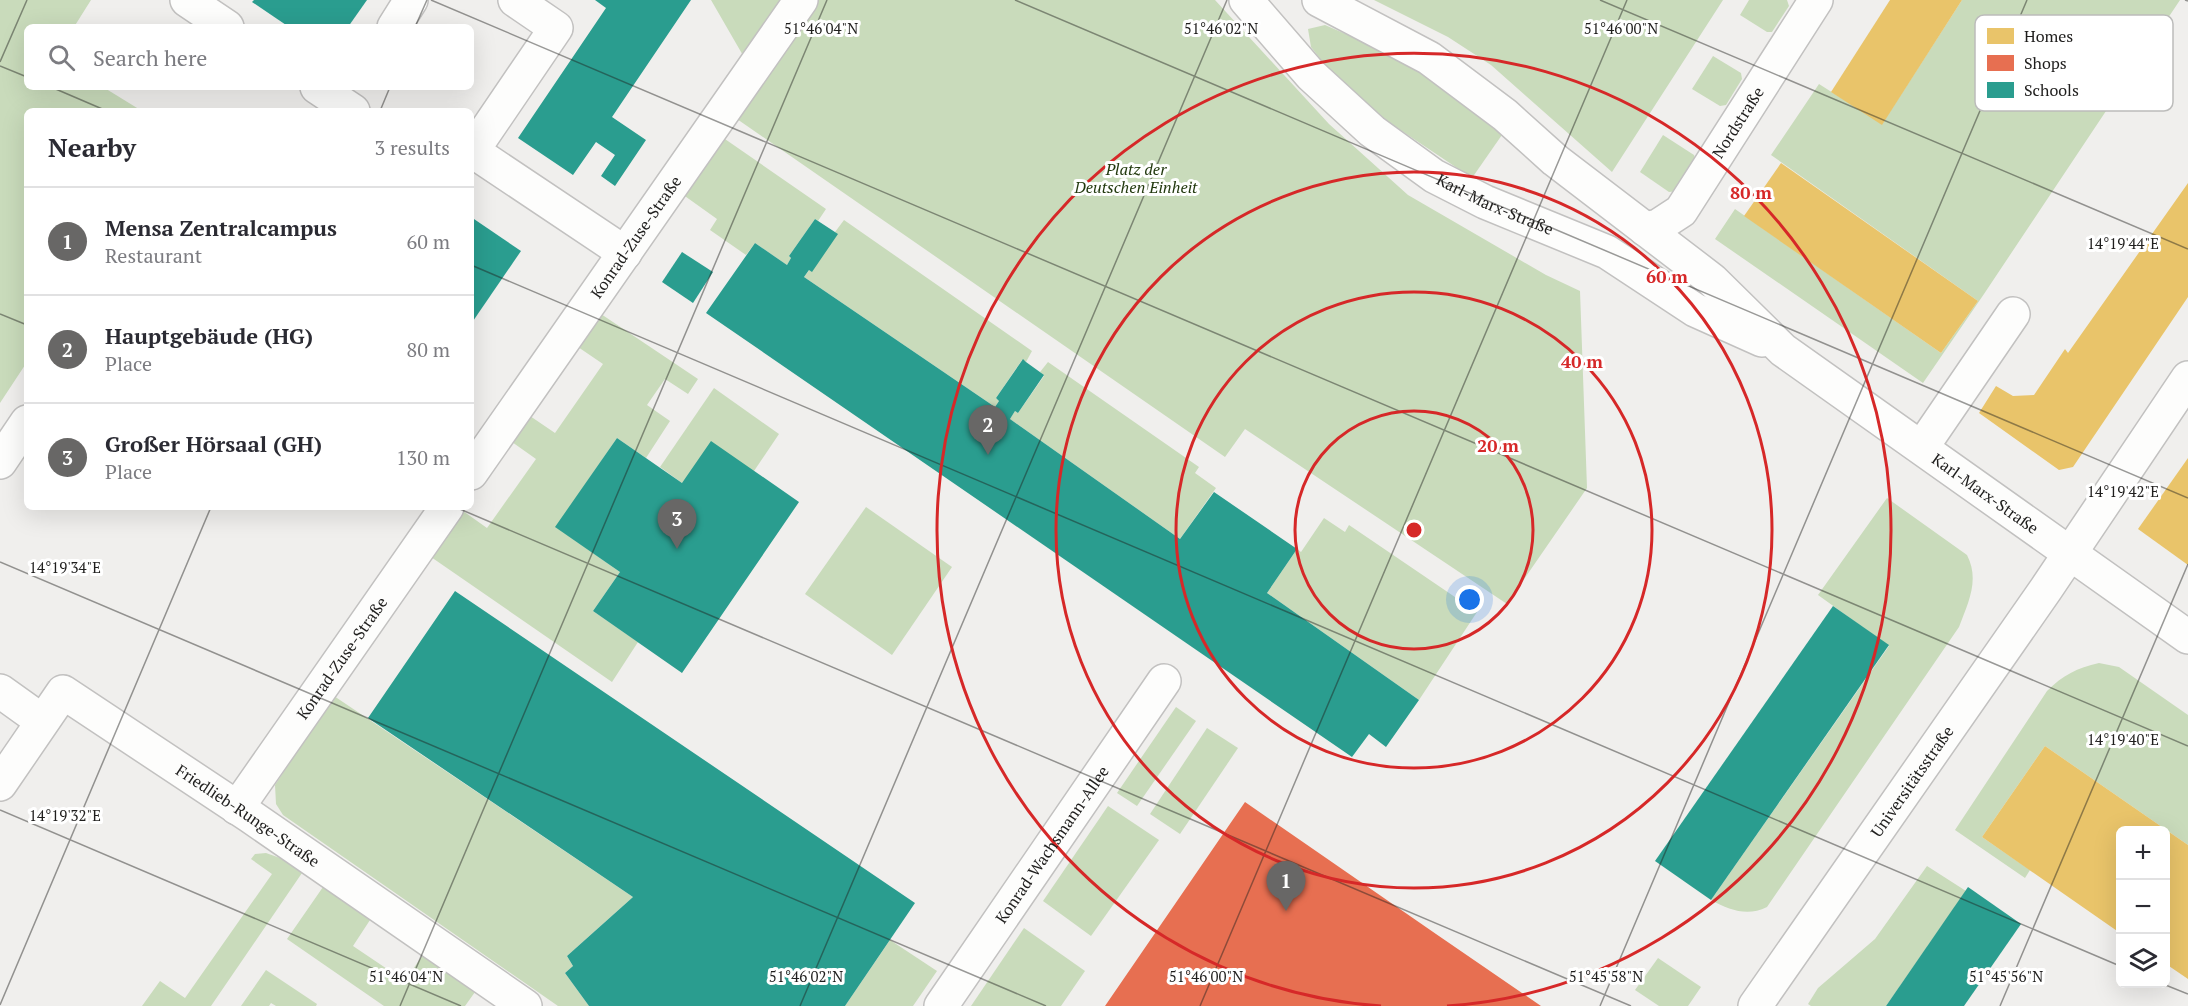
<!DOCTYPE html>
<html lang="en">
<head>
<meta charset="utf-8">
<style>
  :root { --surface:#fff; --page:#f7f7f7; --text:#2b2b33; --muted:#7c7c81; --line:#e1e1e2; --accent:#686766 }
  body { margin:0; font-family:"PT Serif",serif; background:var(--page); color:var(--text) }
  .controls { position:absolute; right:18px; bottom:18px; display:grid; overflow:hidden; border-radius:9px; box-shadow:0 6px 24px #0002 }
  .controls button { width:54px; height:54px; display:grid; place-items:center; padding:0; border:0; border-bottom:2px solid var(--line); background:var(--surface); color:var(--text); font:30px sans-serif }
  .you { position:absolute; left:1470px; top:600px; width:21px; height:21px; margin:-15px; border:4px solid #fff; border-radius:50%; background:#1a73e8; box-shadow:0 0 0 9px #1a73e833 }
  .badge { display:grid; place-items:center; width:39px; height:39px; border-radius:50%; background:var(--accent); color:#fff; font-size:20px; font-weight:700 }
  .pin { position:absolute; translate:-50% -50px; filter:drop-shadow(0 2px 3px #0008) }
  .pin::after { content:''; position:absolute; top:32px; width:21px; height:18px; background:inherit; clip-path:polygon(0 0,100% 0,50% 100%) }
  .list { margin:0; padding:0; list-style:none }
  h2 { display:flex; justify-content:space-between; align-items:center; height:78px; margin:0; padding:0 24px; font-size:26px }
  h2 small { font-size:20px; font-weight:400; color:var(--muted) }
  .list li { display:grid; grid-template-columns:39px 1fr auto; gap:18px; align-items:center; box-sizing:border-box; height:108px; padding:0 24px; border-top:2px solid var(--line) }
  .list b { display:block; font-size:22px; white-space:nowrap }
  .list p { margin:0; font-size:20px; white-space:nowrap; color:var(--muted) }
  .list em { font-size:20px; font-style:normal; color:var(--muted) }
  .icon { flex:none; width:33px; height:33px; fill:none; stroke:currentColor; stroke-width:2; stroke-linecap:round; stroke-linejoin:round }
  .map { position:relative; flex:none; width:2188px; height:1006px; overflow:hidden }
  .search { position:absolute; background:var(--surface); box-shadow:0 6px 24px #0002; left:24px; top:24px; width:450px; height:66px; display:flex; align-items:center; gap:15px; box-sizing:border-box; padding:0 21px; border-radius:9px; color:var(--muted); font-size:22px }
  .panel { position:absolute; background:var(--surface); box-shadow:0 6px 24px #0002; left:24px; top:108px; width:450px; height:402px; border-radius:9px }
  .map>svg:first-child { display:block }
  .green { fill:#c9dbbb }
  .homes { fill:#e9c46a }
  .shops { fill:#e76f51 }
  .schools { fill:#2a9d8f }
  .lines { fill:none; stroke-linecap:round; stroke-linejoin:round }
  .minor-casing { stroke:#c2c1c0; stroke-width:36 }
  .minor { stroke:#fdfdfc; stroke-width:33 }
  .ticks { fill:none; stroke:#1f1e1d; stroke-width:1.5; stroke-opacity:0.45 }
  .ring { fill:none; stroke:#d62828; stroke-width:3 }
  .labels { text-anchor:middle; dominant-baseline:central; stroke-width:6; stroke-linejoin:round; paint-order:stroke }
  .street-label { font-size:16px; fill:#1f1e1d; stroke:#fff }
  .park-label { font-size:16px; font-style:italic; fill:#22390e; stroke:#fff }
  .key { fill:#fff; stroke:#bcbcbb; stroke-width:1.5 }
  .key-label { font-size:16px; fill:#1f1e1d }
  .ticks-label { font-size:15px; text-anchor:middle; fill:#1f1e1d; stroke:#fff; stroke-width:6; stroke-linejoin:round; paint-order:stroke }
  .centre { fill:#d62828; stroke:#fff; stroke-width:3 }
  .ring-label { font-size:18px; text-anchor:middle; font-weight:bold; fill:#d62828; stroke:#fff; stroke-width:6; stroke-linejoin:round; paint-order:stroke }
</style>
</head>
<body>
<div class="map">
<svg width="2188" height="1006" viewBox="0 0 2188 1006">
  <rect width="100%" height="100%" fill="#f0efed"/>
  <g class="green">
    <path d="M 0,0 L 91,0 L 74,27 L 27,27 L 27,87 L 103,87 L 142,111 L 27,111 L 27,362 L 0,403 Z"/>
    <path d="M 711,0 L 1215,0 L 1329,124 L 1408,195 L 1546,275 L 1580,291 L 1587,488 L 1507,604 L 1245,429 L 1225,457 L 724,110 L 752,71 Z"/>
    <path d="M 1374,0 L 1723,0 L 1612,172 L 1491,65 L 1448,37 Z"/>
    <path d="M 1749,0 L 1787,0 L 1789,6 L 1772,32 L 1767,32 L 1740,15 Z"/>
    <path d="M 1962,0 L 2180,0 L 1984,294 L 1923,383 L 1715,239 L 1735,209 L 1941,353 L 1978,301 L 1771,155 L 1819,84 L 1882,124 Z"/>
    <path d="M 1325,25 L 1410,62 L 1504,132 L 1472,178 L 1378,115 L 1328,69 L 1311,47 L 1308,29 Z"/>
    <path d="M 1713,56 L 1741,73 L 1742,79 L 1726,105 L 1720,106 L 1692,89 Z"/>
    <path d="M 1663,135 L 1694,155 L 1696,162 L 1678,191 L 1669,192 L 1640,172 Z"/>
    <path d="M 722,137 L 826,209 L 818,221 L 815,219 L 789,256 L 791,258 L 787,265 L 755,243 L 746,255 L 710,230 L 717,219 L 682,194 Z"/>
    <path d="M 844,220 L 1032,351 L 1026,362 L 1022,360 L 996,398 L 999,401 L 995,407 L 804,277 L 837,234 L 835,232 Z"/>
    <path d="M 601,314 L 698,379 L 688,394 L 665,379 L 647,405 L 670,421 L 646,458 L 617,438 L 556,527 L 620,572 L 593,611 L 638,642 L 612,682 L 431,557 L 463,511 L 487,528 L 536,459 L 512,442 L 530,416 L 555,433 L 603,364 L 578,347 Z"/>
    <path d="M 1048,362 L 1199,467 L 1195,473 L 1216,488 L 1180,539 L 1010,419 L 1015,411 L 1018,413 L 1044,376 L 1040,372 Z"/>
    <path d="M 714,388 L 779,434 L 754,471 L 682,483 L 660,467 Z"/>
    <path d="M 1887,498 L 1967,555 C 1980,580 1968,603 1959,627 L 1767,907 C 1747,917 1730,910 1711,900 L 1889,646 L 1818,595 Z"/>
    <path d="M 866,507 L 952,567 L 892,655 L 805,594 Z"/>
    <path d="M 1324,518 L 1345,532 L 1349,525 L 1477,612 L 1419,700 L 1267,593 L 1297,549 L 1301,552 Z"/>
    <path d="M 2099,663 L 2119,667 L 2188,715 L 2188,845 L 2045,746 L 1982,837 L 2030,870 L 2025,878 L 1955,830 L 2047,691 C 2063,675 2077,668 2099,663 Z"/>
    <path d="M 334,696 L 633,897 L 567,956 L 573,966 L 565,973 L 589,1006 L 558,1006 L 283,815 L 276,804 L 275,785 Z"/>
    <path d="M 1176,707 L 1196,721 L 1137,806 L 1117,793 Z"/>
    <path d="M 1207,728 L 1238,748 L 1180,834 L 1150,814 Z"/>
    <path d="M 1108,806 L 1159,840 L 1091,936 L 1043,901 Z"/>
    <path d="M 266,853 L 280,858 L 302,873 L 211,1006 L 142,1006 L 160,981 L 185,998 L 272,874 L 251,859 L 255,854 Z"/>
    <path d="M 1927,866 L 1966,891 L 1886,1006 L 1811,1006 L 1808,1004 L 1818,988 L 1875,939 Z"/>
    <path d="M 323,887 L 370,920 L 353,946 L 405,981 L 422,956 L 475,992 L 465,1006 L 384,1006 L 287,939 Z"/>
    <path d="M 1024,928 L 1085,971 L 1061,1006 L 971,1006 Z"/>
    <path d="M 890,940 L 937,971 L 913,1006 L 845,1006 Z"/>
    <path d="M 1658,958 L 1701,987 L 1688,1006 L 1659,1006 L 1635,990 Z"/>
    <path d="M 266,970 L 317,1004 L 316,1006 L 276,1006 L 271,1003 L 269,1006 L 241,1006 Z"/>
  </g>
  <g class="homes">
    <path d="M 1890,0 L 1962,0 L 1882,125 L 1831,92 Z"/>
    <path d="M 1781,163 L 1978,301 L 1941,353 L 1744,216 Z"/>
    <path d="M 2188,183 L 2188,297 L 2073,467 L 2059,470 L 1979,413 L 1996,386 L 2013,396 L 2034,395 L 2065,349 L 2068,353 Z"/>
    <path d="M 2188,458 L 2188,565 L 2138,529 Z"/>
    <path d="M 2045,746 L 2188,845 L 2188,979 L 2166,964 L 2166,830 L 2120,830 L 2120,933 L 1982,837 Z"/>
  </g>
  <path class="shops" d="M 1245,802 L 1436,934 L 1541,1006 L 1105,1006 Z"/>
  <g class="schools">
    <path d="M 254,0 L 367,0 L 348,27 L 289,27 L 252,2 Z"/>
    <path d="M 595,0 L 691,0 L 612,117 L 646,140 L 615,186 L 601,176 L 615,155 L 596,142 L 573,175 L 518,138 L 606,8 Z"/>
    <path d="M 471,217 L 521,251 L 471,324 Z"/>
    <path d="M 815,219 L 838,234 L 812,272 L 809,270 L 804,277 L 995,407 L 999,401 L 996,398 L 1023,359 L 1026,362 L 1044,375 L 1018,413 L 1015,411 L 1010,419 L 1180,539 L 1214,492 L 1297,549 L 1267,593 L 1419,700 L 1386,747 L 1369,734 L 1352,757 L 706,313 L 755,243 L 787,265 L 791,258 L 789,256 Z"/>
    <path d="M 682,252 L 713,272 L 693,303 L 662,282 Z"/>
    <path d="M 617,438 L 682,483 L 711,441 L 799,502 L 682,673 L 593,611 L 620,572 L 555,527 Z"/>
    <path d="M 455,591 L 915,903 L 845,1006 L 589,1006 L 565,973 L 573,966 L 567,956 L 633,897 L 368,718 Z"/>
    <path d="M 1833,606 L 1889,645 L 1711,900 L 1655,861 Z"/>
    <path d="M 1968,887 L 2021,924 L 1964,1006 L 1886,1006 Z"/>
  </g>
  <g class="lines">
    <g class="minor-casing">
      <g id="minor">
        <path d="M 187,0 L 227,27"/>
        <path id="s1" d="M 1246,0 L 1311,75 L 1372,131 L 1434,176 L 1485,202 L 1607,252 L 1695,310 L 1762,340"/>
        <path id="s2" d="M 1319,0 L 1429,58 L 1505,115 L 1555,160 L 1712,280 L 1783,350 L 2188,637"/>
        <path d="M 394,27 L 411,0"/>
        <path d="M 317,87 L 353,111"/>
        <path d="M 471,150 L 625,253"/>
        <path d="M 473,150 L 556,28 L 515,0"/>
        <path id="s3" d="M 1645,229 L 1658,226 L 1681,211 L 1816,0"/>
        <path d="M 1922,447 L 2013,314"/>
        <path d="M 0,462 L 27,422"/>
        <path id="s4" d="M 471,473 L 801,0"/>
        <path d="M 0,691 L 42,721"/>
        <path id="s5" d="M 0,784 L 63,692 L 250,816 L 525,1006"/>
        <path id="s6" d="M 237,808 L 447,507"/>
        <path id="s7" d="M 941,1006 L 1164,681"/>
        <path id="s8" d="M 1755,1006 L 2046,589 L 2188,378"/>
      </g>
    </g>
    <use href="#minor" class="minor"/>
  </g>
  <path class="ticks" d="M 431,0 L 2188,746M 1015,0 L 2188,498M 1600,0 L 2188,249M 2185,0 L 2188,1M 415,27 L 427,0M 0,62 L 27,0M 0,66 L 27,77M 51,87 L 107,111M 380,111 L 390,87M 471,265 L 2120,966M 0,314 L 27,325M 455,507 L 1631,1006M 0,562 L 1046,1006M 0,810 L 461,1006M 2163,984 L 2188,994M 0,1005 L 211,507M 400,1006 L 827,0M 800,1006 L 1227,0M 1200,1006 L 1627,0M 1600,1006 L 2027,0M 2000,1006 L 2188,564"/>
  <g class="ring">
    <circle cx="1414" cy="530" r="119"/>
    <circle cx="1414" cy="530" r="238"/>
    <circle cx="1414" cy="530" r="358"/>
    <path d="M1381 1006A477 477 0 1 1 1447 1006"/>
  </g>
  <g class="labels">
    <g class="street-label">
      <text stroke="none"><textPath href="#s3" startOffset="146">Nordstraße</textPath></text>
      <text stroke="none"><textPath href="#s1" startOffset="326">Karl-Marx-Straße</textPath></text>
      <text stroke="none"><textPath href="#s4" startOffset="288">Konrad-Zuse-Straße</textPath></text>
      <text stroke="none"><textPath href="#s2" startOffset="832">Karl-Marx-Straße</textPath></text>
      <text stroke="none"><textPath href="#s6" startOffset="183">Konrad-Zuse-Straße</textPath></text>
      <text stroke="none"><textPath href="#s8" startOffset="274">Universitätsstraße</textPath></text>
      <text stroke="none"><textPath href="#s5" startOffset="334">Friedlieb-Runge-Straße</textPath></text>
      <text stroke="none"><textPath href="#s7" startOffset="196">Konrad-Wachsmann-Allee</textPath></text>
    </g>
    <g class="park-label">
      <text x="1136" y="169">Platz der<tspan x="1136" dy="18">Deutschen Einheit</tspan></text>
    </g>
  </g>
  <rect x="1975" y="15" width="198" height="96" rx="9" class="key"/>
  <rect x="1987" y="28" width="27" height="16" fill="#e9c46a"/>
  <rect x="1987" y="55" width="27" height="16" fill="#e76f51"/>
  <rect x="1987" y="82" width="27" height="16" fill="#2a9d8f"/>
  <g class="key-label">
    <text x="2024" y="42">Homes</text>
    <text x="2024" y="69">Shops</text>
    <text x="2024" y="96">Schools</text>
  </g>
  <g class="ticks-label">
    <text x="821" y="34">51°46'04"N</text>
    <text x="1221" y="34">51°46'02"N</text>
    <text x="1621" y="34">51°46'00"N</text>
    <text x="2123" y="249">14°19'44"E</text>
    <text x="2123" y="497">14°19'42"E</text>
    <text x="65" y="573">14°19'34"E</text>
    <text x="2123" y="745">14°19'40"E</text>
    <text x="65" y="821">14°19'32"E</text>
    <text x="406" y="982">51°46'04"N</text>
    <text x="806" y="982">51°46'02"N</text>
    <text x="1206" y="982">51°46'00"N</text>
    <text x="1606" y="982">51°45'58"N</text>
    <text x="2006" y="982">51°45'56"N</text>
  </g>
  <circle cx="1414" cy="530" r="9" class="centre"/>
  <g class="ring-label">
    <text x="1751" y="199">80 m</text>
    <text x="1667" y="283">60 m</text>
    <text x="1582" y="368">40 m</text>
    <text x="1498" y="452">20 m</text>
  </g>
</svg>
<div class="controls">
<button>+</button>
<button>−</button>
<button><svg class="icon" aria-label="layers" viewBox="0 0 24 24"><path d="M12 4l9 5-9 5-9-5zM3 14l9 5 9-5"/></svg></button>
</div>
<div class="you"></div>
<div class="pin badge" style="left:1286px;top:911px">1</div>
<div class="pin badge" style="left:988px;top:455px">2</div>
<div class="pin badge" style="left:677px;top:549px">3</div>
<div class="search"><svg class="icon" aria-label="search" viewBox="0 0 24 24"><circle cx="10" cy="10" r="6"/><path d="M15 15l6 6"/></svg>Search here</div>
<section class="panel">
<h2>Nearby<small>3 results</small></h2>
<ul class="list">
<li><span class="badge">1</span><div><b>Mensa Zentralcampus</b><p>Restaurant</p></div><em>60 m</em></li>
<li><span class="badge">2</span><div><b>Hauptgebäude (HG)</b><p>Place</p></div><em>80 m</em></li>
<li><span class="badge">3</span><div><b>Großer Hörsaal (GH)</b><p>Place</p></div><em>130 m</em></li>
</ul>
</section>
</div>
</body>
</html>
